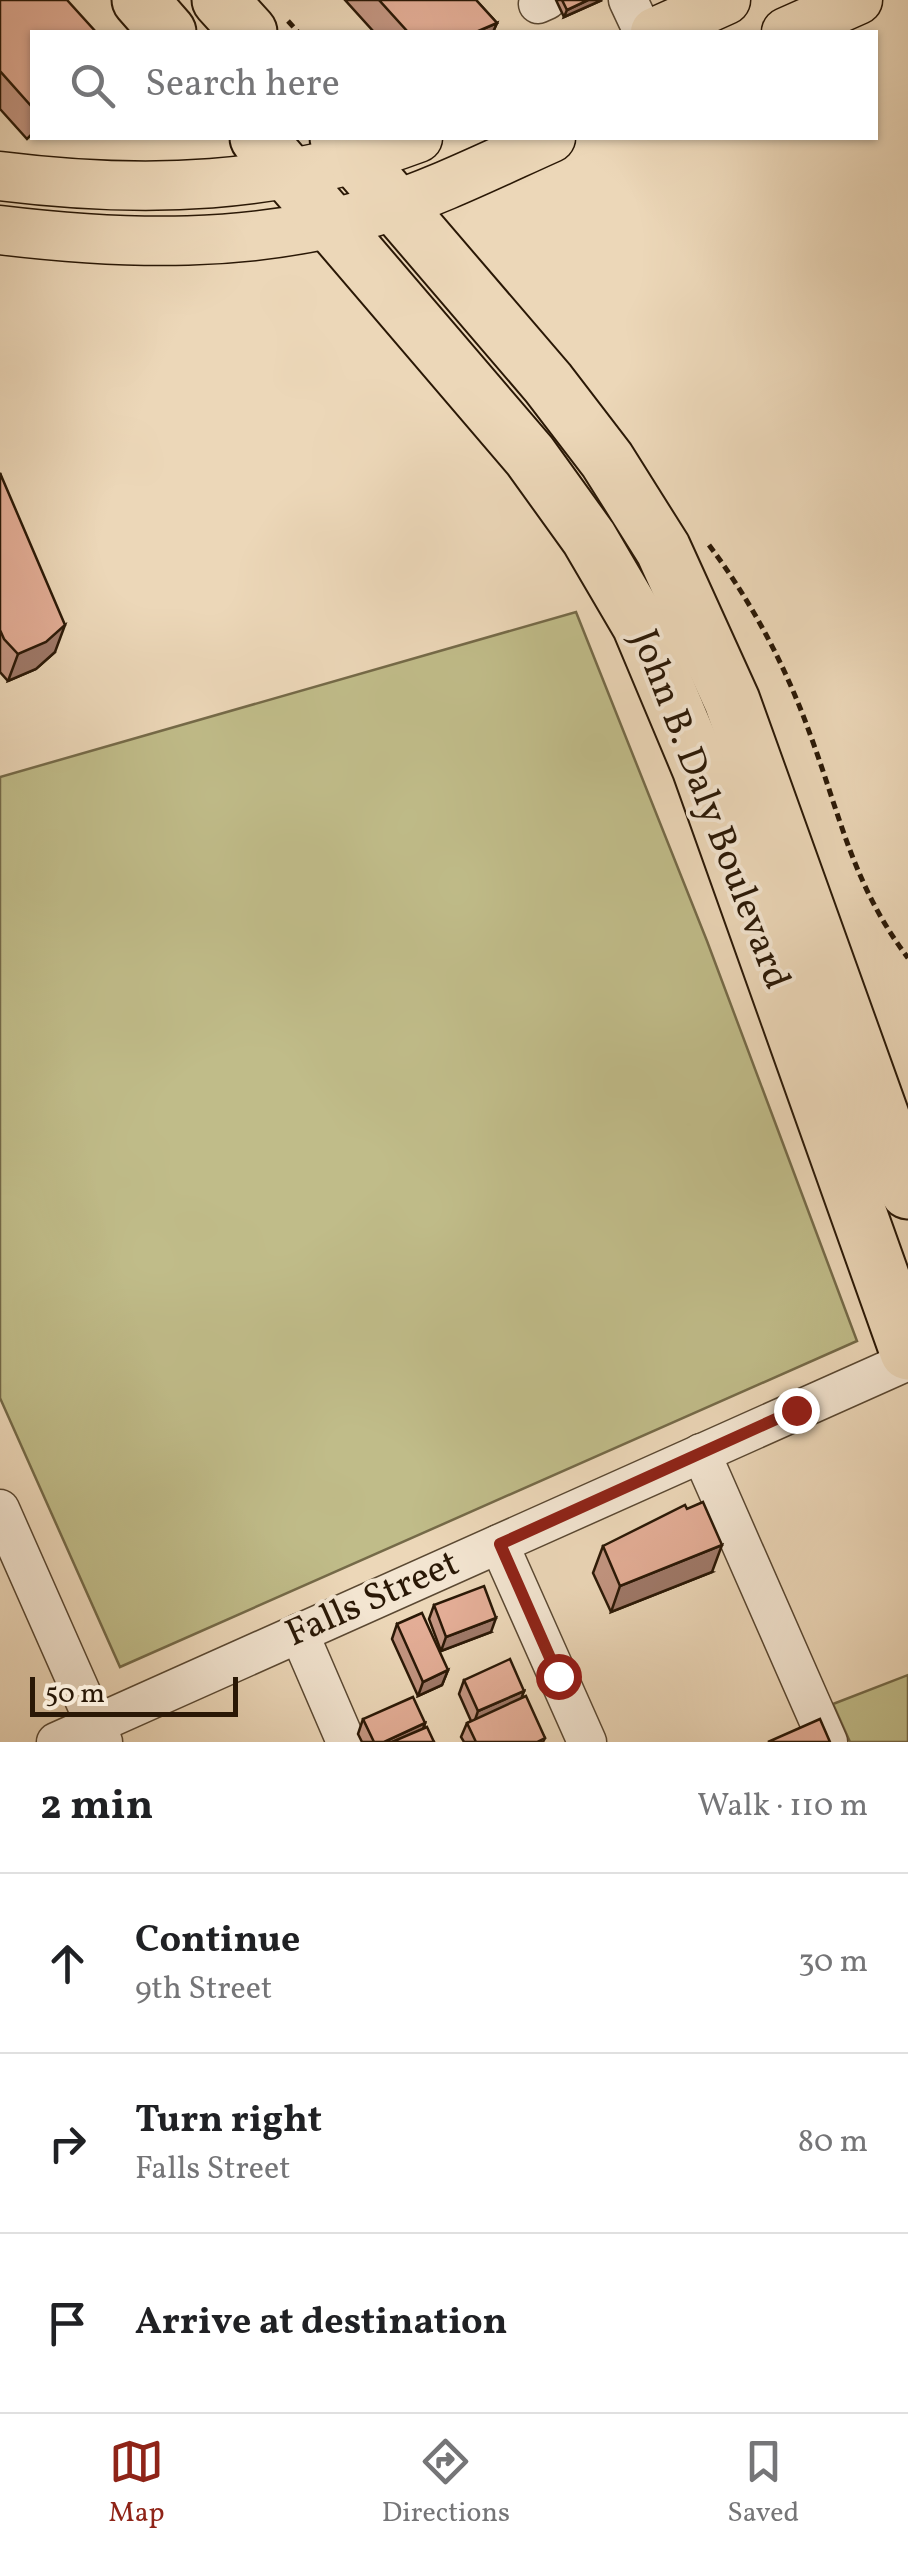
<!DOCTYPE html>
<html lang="en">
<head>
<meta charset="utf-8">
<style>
  :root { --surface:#fff; --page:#f2f2f2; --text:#202124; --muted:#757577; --line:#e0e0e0; --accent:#8f2418 }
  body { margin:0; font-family:Vollkorn,serif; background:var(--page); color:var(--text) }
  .scale { position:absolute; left:30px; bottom:25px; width:208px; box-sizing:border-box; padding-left:10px; border:5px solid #2a1806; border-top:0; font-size:28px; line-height:35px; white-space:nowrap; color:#2a1806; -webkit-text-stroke:8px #f3e5d1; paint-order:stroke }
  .stop { position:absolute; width:30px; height:30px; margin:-22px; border:8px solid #8f2418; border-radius:50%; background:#fff }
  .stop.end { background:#8f2418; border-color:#fff; box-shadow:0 2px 10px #0008 }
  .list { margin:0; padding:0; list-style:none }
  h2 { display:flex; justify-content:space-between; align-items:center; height:130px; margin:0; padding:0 40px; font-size:42px }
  h2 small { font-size:32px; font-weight:400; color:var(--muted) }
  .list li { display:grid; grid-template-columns:65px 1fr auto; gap:30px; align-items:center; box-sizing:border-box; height:180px; padding:0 40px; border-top:2px solid var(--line) }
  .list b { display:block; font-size:38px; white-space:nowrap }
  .list p { margin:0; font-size:32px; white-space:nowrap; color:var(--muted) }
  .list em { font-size:32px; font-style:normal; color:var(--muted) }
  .icon { flex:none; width:55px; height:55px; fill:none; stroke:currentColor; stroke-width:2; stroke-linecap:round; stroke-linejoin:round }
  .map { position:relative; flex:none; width:908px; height:1742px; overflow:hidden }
  .search { position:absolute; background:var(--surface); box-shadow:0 2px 8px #0004; left:30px; right:30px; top:30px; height:110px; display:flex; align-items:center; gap:25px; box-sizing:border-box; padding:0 35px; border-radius:0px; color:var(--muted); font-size:38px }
  .sheet { height:670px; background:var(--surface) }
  nav { display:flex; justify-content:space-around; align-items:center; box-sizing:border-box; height:140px; border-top:2px solid var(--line); background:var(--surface); font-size:28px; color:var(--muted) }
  nav a { display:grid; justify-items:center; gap:5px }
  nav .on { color:var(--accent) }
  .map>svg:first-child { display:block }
  .green { fill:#c0bc89; stroke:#756a48; stroke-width:2.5 }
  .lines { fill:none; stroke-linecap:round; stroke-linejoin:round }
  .minor-casing { stroke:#5a4832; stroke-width:41 }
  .major-casing { stroke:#2a1806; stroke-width:51 }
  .highway-casing { stroke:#2a1806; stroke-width:59 }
  .path { stroke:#2a1806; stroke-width:5; stroke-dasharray:8 5; stroke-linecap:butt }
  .minor { stroke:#f3e5d1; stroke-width:38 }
  .major { stroke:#ecd7b8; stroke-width:48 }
  .highway { stroke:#ecd7b8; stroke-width:55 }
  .wall { fill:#c39581; stroke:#2a1806; stroke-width:2.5 }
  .shaded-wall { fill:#9f7969; stroke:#2a1806; stroke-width:2.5 }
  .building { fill:#e3ad96; stroke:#2a1806; stroke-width:2.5 }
  .route { stroke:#8f2418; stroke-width:12 }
  .labels { text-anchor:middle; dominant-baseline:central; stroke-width:8; stroke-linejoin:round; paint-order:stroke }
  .street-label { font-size:38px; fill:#2a1806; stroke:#f3e5d1 }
</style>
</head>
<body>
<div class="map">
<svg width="908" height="1742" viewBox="0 0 908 1742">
  <rect width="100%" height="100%" fill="#ecd7b8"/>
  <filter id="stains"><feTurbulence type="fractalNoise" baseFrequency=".002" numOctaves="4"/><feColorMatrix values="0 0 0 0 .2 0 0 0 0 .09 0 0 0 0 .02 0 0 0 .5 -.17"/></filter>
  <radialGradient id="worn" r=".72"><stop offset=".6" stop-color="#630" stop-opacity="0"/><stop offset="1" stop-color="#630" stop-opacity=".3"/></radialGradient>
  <g class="green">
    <path d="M 576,612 L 707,941 L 857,1341 L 120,1667 L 0,1398 L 0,777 Z"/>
    <path d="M 908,1675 L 908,1742 L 850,1742 L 833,1704 Z"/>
  </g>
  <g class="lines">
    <g class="minor-casing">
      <g id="minor">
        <path d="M 628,0 L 643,32"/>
        <path d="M 538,4 L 547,0"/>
        <path d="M 701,1453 L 828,1742"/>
        <path d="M 0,1509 L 103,1742"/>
        <path d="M 499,1544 L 587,1742"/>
        <path d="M 299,1633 L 346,1742"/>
        <path d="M 56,1742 L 908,1361"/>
      </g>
    </g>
    <g class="major-casing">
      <g id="major">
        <path d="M 655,32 L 726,0"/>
        <path d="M 786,32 L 858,0"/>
        <path d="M 0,176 C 144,194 280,190 418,138"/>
        <path d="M 0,230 C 125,245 251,249 374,212 C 435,193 493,164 551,138"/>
      </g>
    </g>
    <g class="highway-casing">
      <g id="highway">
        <path d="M 140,0 L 168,32"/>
        <path d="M 220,0 L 249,32"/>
        <path d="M 258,138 L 530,456 L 589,538 L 640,625 L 700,768 L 908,1352"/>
        <path d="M 338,138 L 548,383 L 607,460 L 663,549 L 732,701 L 908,1191"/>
      </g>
    </g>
    <g class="path">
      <path d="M 288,21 L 298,32"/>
      <path d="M 709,545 C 752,602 786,667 810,734 C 841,818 853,885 908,958"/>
    </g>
    <use href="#minor" class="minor"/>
    <use href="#major" class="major"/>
    <use href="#highway" class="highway"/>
  </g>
  <g class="wall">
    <path d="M 0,0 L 32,32 L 32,134 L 27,139 L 0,109 Z"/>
    <path d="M 345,0 L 476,0 L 497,23 L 493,32 L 374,32 Z"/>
    <path d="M 556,0 L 602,0 L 564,17 Z"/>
    <path d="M 0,473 L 55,652 L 36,669 L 8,681 L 0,672 Z"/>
    <path d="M 603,1546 L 712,1572 L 611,1612 L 593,1573 Z"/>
    <path d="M 434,1605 L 491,1632 L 441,1651 L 429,1619 Z"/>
    <path d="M 397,1624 L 448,1670 L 442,1685 L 418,1696 L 392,1639 Z"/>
    <path d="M 464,1680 L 524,1691 L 521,1698 L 545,1738 L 543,1742 L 464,1742 L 461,1737 L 467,1723 L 471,1721 L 459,1694 Z"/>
    <path d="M 363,1719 L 425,1723 L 424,1728 L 434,1742 L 362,1742 L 358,1734 Z"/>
  </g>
  <g class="shaded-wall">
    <path d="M 588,0 L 602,0 L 564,17 L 567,10 Z"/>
    <path d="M 497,23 L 493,32 L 476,32 Z"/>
    <path d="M 65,625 L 55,652 L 36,669 L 8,681 L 18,654 Z"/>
    <path d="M 722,1545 L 712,1572 L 611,1612 L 620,1586 Z"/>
    <path d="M 496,1618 L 491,1632 L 441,1651 L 446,1637 Z"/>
    <path d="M 448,1670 L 442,1685 L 418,1696 L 423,1682 Z"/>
    <path d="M 524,1691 L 519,1705 L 473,1726 L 478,1711 Z"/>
    <path d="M 425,1723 L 420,1738 L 410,1742 L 384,1742 Z"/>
  </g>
  <g class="building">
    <path d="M 0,0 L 67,0 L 96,32 L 32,32 L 32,107 L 0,71 Z"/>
    <path d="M 379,0 L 476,0 L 497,23 L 476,32 L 408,32 Z"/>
    <path d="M 562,0 L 588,0 L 567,10 Z"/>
    <path d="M 0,473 L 65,625 L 46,642 L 18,654 L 4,639 L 0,630 Z"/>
    <path d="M 703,1502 L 722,1545 L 620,1586 L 603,1546 L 685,1505 L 687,1509 Z"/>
    <path d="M 484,1586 L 496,1618 L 446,1637 L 434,1605 Z"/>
    <path d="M 422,1613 L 448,1670 L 423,1682 L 397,1624 Z"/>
    <path d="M 510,1659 L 524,1691 L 478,1711 L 464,1680 Z"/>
    <path d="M 526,1696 L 545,1738 L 537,1742 L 476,1742 L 467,1723 Z"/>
    <path d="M 413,1697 L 425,1723 L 384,1742 L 374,1742 L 363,1719 Z"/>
    <path d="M 820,1719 L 830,1742 L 768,1742 Z"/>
    <path d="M 427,1727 L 434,1742 L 392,1742 Z"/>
  </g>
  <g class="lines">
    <path class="route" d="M 558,1676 L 500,1544 L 796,1410"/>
  </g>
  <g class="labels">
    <g class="street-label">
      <text transform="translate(709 810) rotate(69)">John B. Daly Boulevard</text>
      <text transform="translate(373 1600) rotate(-24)">Falls Street</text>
    </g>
  </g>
  <rect width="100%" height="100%" filter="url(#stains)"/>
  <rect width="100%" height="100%" fill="url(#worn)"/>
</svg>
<div class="scale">50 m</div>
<div class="stop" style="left:558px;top:1676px"></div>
<div class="stop end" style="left:796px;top:1410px"></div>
<div class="search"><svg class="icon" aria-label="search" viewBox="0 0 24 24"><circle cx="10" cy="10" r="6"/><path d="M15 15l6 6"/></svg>Search here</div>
</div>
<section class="sheet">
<h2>2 min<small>Walk · 110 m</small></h2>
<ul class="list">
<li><svg class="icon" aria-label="ahead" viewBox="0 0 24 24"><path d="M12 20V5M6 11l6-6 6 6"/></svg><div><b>Continue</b><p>9th Street</p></div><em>30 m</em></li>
<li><svg class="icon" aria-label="right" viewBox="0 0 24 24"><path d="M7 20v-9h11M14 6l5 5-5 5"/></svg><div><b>Turn right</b><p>Falls Street</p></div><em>80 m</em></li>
<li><svg class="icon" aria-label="arrive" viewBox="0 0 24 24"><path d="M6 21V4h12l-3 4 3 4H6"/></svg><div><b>Arrive at destination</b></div></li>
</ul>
</section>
<nav>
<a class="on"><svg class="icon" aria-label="map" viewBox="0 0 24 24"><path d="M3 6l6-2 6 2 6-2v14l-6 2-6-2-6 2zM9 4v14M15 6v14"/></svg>Map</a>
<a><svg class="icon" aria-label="directions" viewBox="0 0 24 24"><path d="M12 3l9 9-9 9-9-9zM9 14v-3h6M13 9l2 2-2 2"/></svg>Directions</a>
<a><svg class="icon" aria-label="saved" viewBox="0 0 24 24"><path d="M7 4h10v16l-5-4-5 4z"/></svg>Saved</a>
</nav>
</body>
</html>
